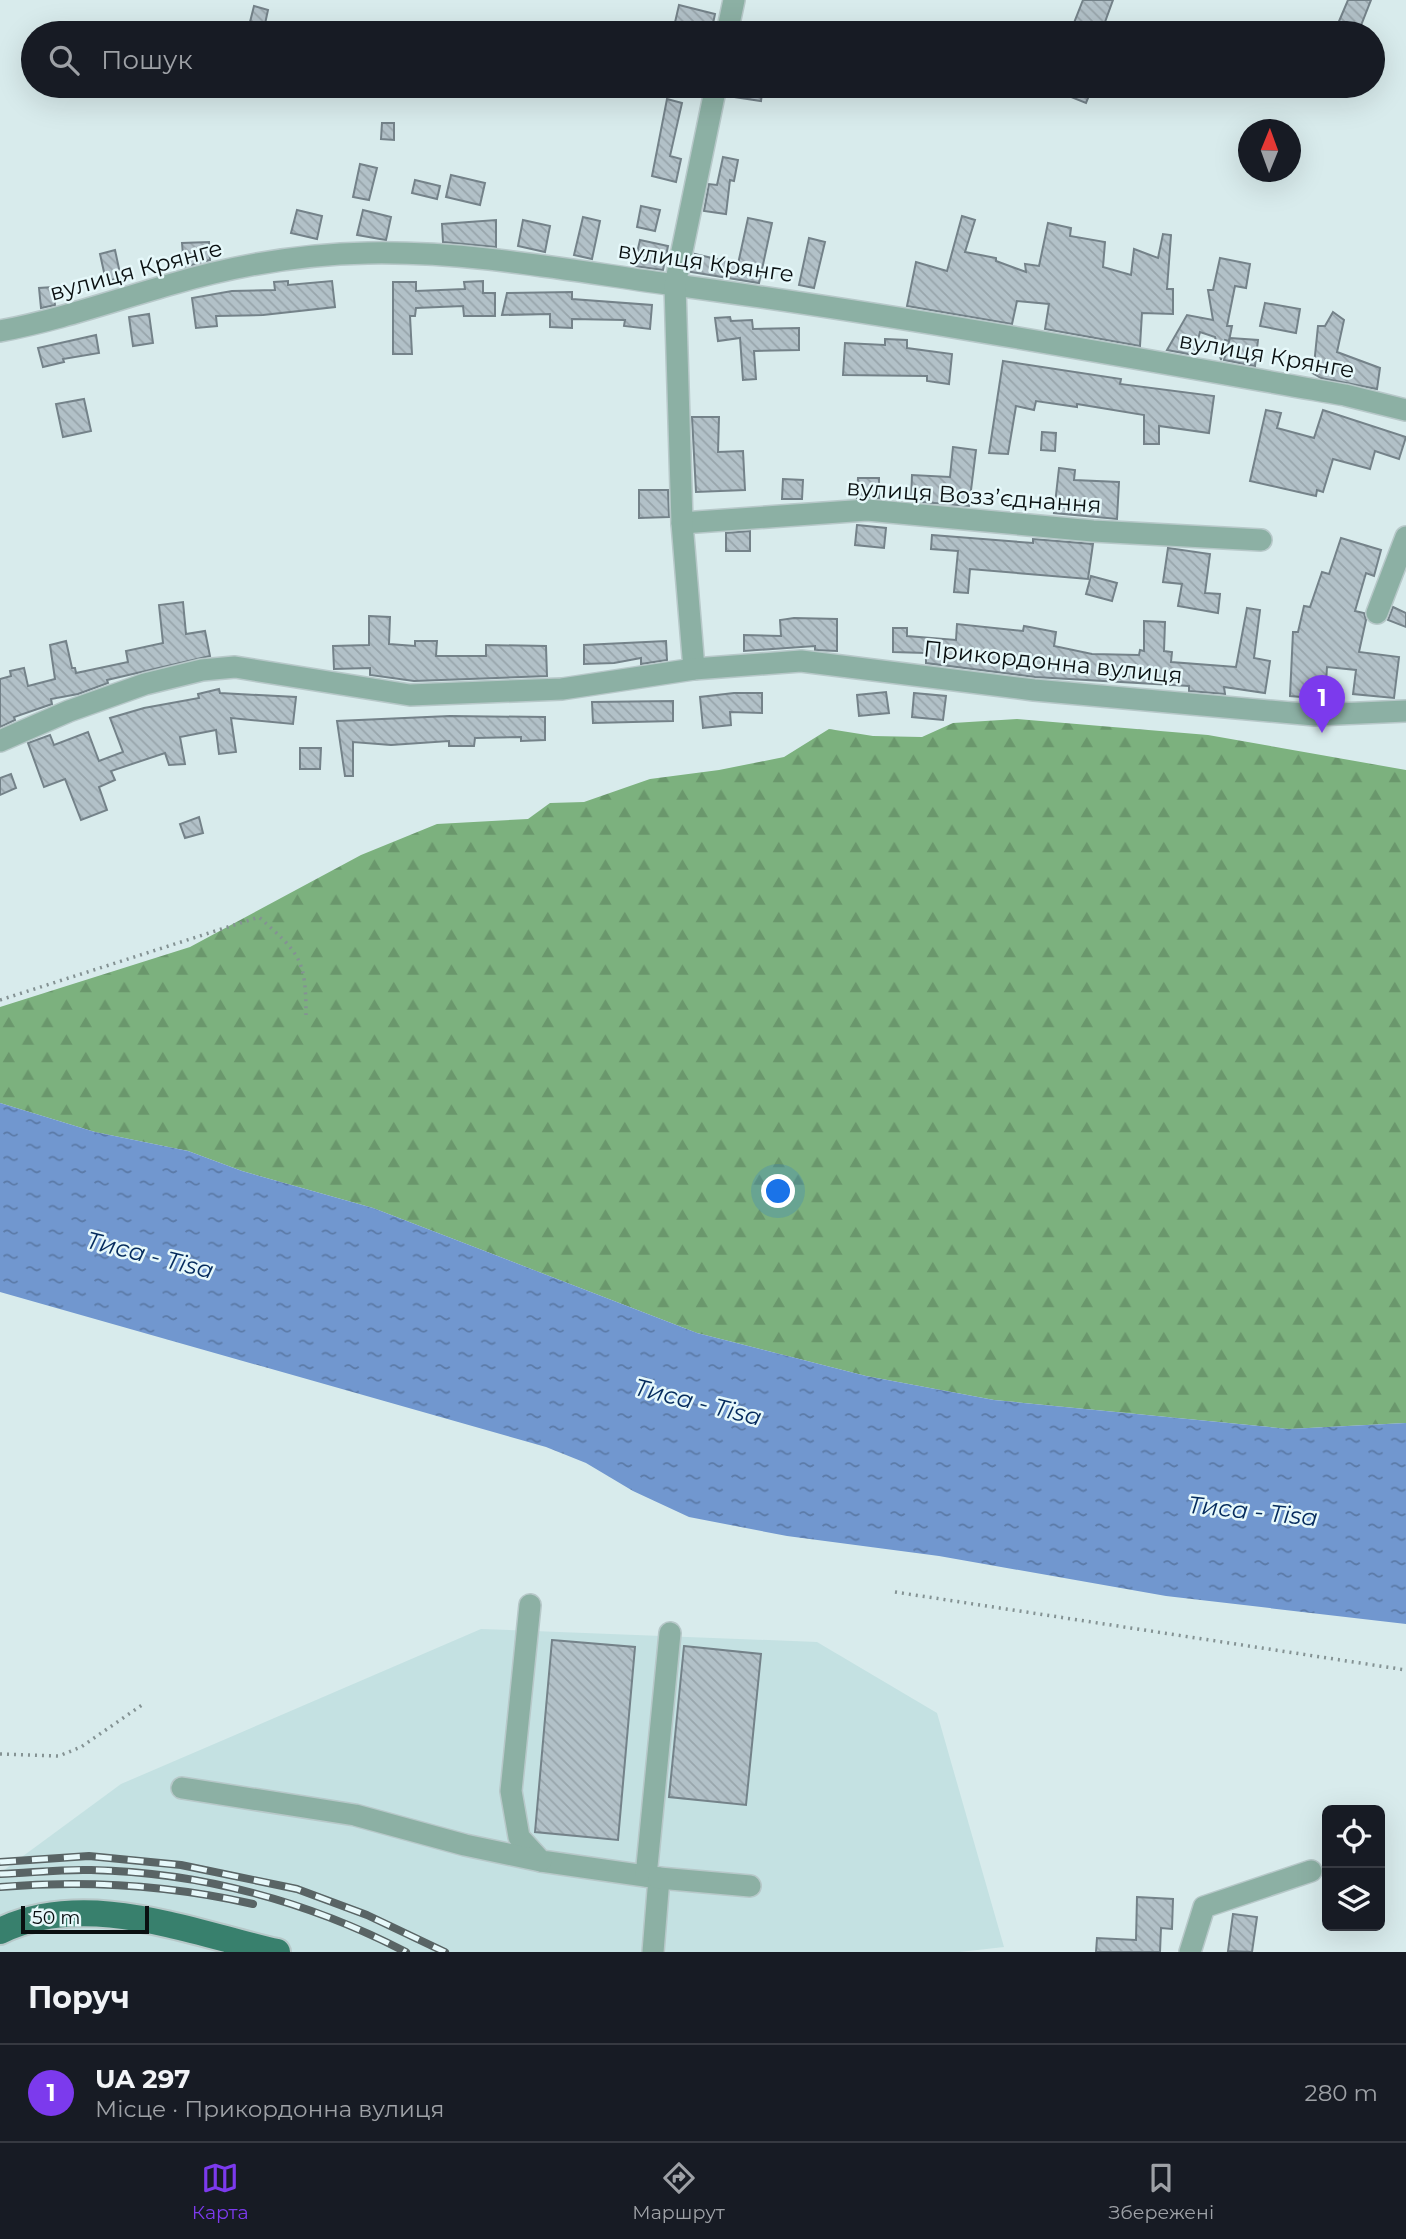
<!DOCTYPE html>
<html lang="uk">
<head>
<meta charset="utf-8">
<style>
  :root { --surface:#171b24; --page:#242831; --text:#f1f3f6; --muted:#9ea1a6; --line:#363941; --accent:#7c3aed }
  body { margin:0; font-family:Montserrat,sans-serif; background:var(--page); color:var(--text) }
  .controls { position:absolute; right:21px; bottom:21px; display:grid; overflow:hidden; border-radius:10px; box-shadow:0 7px 28px #0002 }
  .controls button { width:63px; height:63px; display:grid; place-items:center; padding:0; border:0; border-bottom:2px solid var(--line); background:var(--surface); color:var(--text); font:35px sans-serif }
  .compass { position:absolute; left:1238px; top:119px; width:63px; height:63px; border-radius:50%; background:var(--surface); box-shadow:0 7px 28px #0002; rotate:1deg }
  .scale { position:absolute; left:21px; bottom:18px; width:128px; box-sizing:border-box; padding-left:7px; border:4px solid #0a1011; border-top:0; font-size:19px; line-height:24px; white-space:nowrap; color:#0a1011; -webkit-text-stroke:5px #e6f8fa; paint-order:stroke }
  .you { position:absolute; left:779px; top:1192px; width:24px; height:24px; margin:-18px; border:5px solid #fff; border-radius:50%; background:#1a73e8; box-shadow:0 0 0 10px #1a73e833 }
  .badge { display:grid; place-items:center; width:46px; height:46px; border-radius:50%; background:var(--accent); color:#fff; font-size:23px; font-weight:700 }
  .pin { position:absolute; translate:-50% -58px; filter:drop-shadow(0 2px 4px #0008) }
  .pin::after { content:''; position:absolute; top:37px; width:24px; height:21px; background:inherit; clip-path:polygon(0 0,100% 0,50% 100%) }
  .list { margin:0; padding:0; list-style:none }
  h2 { display:flex; justify-content:space-between; align-items:center; height:91px; margin:0; padding:0 28px; font-size:30px }
  h2 small { font-size:23px; font-weight:400; color:var(--muted) }
  .list li { display:grid; grid-template-columns:46px 1fr auto; gap:21px; align-items:center; box-sizing:border-box; height:98px; padding:0 28px; border-top:2px solid var(--line) }
  .list b { display:block; font-size:26px; white-space:nowrap }
  .list p { margin:0; font-size:23px; white-space:nowrap; color:var(--muted) }
  .list em { font-size:23px; font-style:normal; color:var(--muted) }
  .icon { flex:none; width:38px; height:38px; fill:none; stroke:currentColor; stroke-width:2; stroke-linecap:round; stroke-linejoin:round }
  .map { position:relative; flex:none; width:1406px; height:1952px; overflow:hidden }
  .search { position:absolute; background:var(--surface); box-shadow:0 7px 28px #0002; left:21px; right:21px; top:21px; height:77px; display:flex; align-items:center; gap:18px; box-sizing:border-box; padding:0 24px; border-radius:38px; color:var(--muted); font-size:26px }
  .sheet { height:189px; background:var(--surface) }
  nav { display:flex; justify-content:space-around; align-items:center; box-sizing:border-box; height:98px; border-top:2px solid var(--line); background:var(--surface); font-size:19px; color:var(--muted) }
  nav a { display:grid; justify-items:center; gap:4px }
  nav .on { color:var(--accent) }
  .map>svg:first-child { display:block }
  .built { fill:#c4e1e2 }
  .forest { fill:url(#forest-firs) }
  .water { fill:url(#water-ripples) }
  .building { fill:url(#building-back-hatch); stroke:#748289; stroke-width:2 }
  .lines { fill:none; stroke-linecap:round; stroke-linejoin:round }
  .minor-casing { stroke:#b7c8c9; stroke-width:24 }
  .major-casing { stroke:#b7c8c9; stroke-width:30 }
  .path { stroke:#849293; stroke-width:3.5; stroke-dasharray:2 5; stroke-linecap:butt }
  .minor { stroke:#8cb0a4; stroke-width:21 }
  .major { stroke:#38806d; stroke-width:26 }
  .rail-casing { stroke:#596465; stroke-width:8 }
  .rail { stroke:#e6f8fa; stroke-width:5; stroke-dasharray:16; stroke-linecap:butt }
  .labels { text-anchor:middle; dominant-baseline:central; stroke-width:5; stroke-linejoin:round; paint-order:stroke }
  .street-label { font-size:23px; fill:#0a1011; stroke:#e6f8fa }
  .water-label { font-size:24px; font-style:italic; fill:#052b5d; stroke:#e6f8fa }
</style>
</head>
<body>
<div class="map">
<svg width="1406" height="1952" viewBox="0 0 1406 1952">
  <defs>
    <pattern id="forest-firs" width="22" height="20" patternUnits="userSpaceOnUse" patternTransform="scale(1.75)"><rect width="22" height="20" fill="#7cb17e"/><path d="M5 1l3.5 6h-7zM16 11l3.5 6h-7z" fill="#6a976c"/></pattern>
    <pattern id="water-ripples" width="26" height="14" patternUnits="userSpaceOnUse" patternTransform="scale(1.75)"><rect width="26" height="14" fill="#7197cf"/><path d="M2 4q2-2 4 0t4 0M15 11q2-2 4 0t4 0" fill="none" stroke="#5b7aa7"/></pattern>
    <pattern id="building-back-hatch" width="6" height="6" patternUnits="userSpaceOnUse" patternTransform="scale(1.75)"><rect width="6" height="6" fill="#b2c1c8"/><path d="M-1 5l2 2M0 0l6 6M5-1l2 2" fill="none" stroke="#98a5ab"/></pattern>
  </defs>
  <rect width="100%" height="100%" fill="#d8ebec"/>
  <path class="built" d="M 481,1629 L 817,1642 L 937,1713 L 1004,1947 L 960,1952 L 0,1952 L 0,1873 L 121,1784 Z"/>
  <path class="forest" d="M 1017,719 L 1208,735 L 1406,770 L 1406,1423 L 1289,1429 L 994,1400 L 866,1376 L 697,1333 L 373,1208 L 242,1171 L 188,1151 L 95,1132 L 0,1103 L 0,1007 L 190,947 L 361,855 L 437,824 L 528,819 L 550,803 L 584,802 L 650,779 L 719,770 L 784,757 L 829,729 L 873,736 L 922,737 L 953,723 Z"/>
  <path class="water" d="M 0,1103 L 95,1132 L 188,1151 L 242,1171 L 373,1208 L 697,1333 L 866,1376 L 994,1400 L 1289,1429 L 1406,1423 L 1406,1624 L 1166,1596 L 939,1556 L 787,1536 L 689,1517 L 633,1491 L 586,1463 L 546,1447 L 0,1292 Z"/>
  <g class="building">
    <path d="M 1083,0 L 1113,0 L 1101,33 L 1086,33 L 1072,28 Z"/>
    <path d="M 1348,0 L 1371,0 L 1358,33 L 1334,33 Z"/>
    <path d="M 679,5 L 715,14 L 711,33 L 673,31 Z"/>
    <path d="M 254,6 L 268,10 L 263,33 L 248,30 Z"/>
    <path d="M 729,86 L 763,86 L 761,101 L 727,96 Z"/>
    <path d="M 1044,86 L 1093,86 L 1086,103 Z"/>
    <path d="M 667,99 L 682,103 L 670,156 L 681,159 L 676,182 L 652,176 Z"/>
    <path d="M 382,123 L 394,123 L 394,140 L 381,139 Z"/>
    <path d="M 723,157 L 738,160 L 734,181 L 730,180 L 726,214 L 704,211 L 709,184 L 717,185 Z"/>
    <path d="M 360,164 L 377,168 L 369,200 L 353,197 Z"/>
    <path d="M 451,175 L 485,183 L 480,205 L 446,197 Z"/>
    <path d="M 415,180 L 440,186 L 437,199 L 412,193 Z"/>
    <path d="M 641,206 L 660,210 L 655,231 L 637,227 Z"/>
    <path d="M 297,210 L 322,216 L 317,239 L 291,233 Z"/>
    <path d="M 363,210 L 391,217 L 386,240 L 357,235 Z"/>
    <path d="M 962,216 L 975,220 L 965,252 L 996,258 L 996,261 L 1026,272 L 1025,264 L 1039,266 L 1048,223 L 1071,228 L 1070,236 L 1105,242 L 1103,267 L 1131,275 L 1134,249 L 1158,258 L 1163,234 L 1171,235 L 1167,289 L 1173,289 L 1173,314 L 1142,313 L 1140,346 L 1045,329 L 1049,304 L 1017,301 L 1012,324 L 907,306 L 916,262 L 947,271 Z"/>
    <path d="M 583,217 L 600,221 L 592,259 L 574,255 Z"/>
    <path d="M 748,218 L 772,223 L 759,283 L 691,272 L 695,254 L 738,264 Z"/>
    <path d="M 496,220 L 496,247 L 443,242 L 442,224 Z"/>
    <path d="M 523,220 L 550,226 L 545,252 L 518,246 Z"/>
    <path d="M 809,238 L 825,242 L 814,288 L 799,285 Z"/>
    <path d="M 640,240 L 668,246 L 663,270 L 634,266 Z"/>
    <path d="M 209,242 L 210,260 L 184,267 L 182,243 Z"/>
    <path d="M 115,250 L 121,278 L 106,281 L 100,254 Z"/>
    <path d="M 1220,258 L 1250,264 L 1246,288 L 1235,286 L 1227,326 L 1232,326 L 1229,341 L 1225,340 L 1221,360 L 1215,337 L 1200,332 L 1194,355 L 1167,350 L 1187,315 L 1213,320 L 1208,290 L 1213,290 Z"/>
    <path d="M 288,281 L 288,285 L 332,281 L 335,307 L 263,315 L 216,316 L 217,326 L 196,328 L 192,298 L 232,291 L 275,290 L 274,282 Z"/>
    <path d="M 483,281 L 483,293 L 495,293 L 495,316 L 464,316 L 463,306 L 416,308 L 415,316 L 410,316 L 412,354 L 393,354 L 393,282 L 416,282 L 416,291 L 465,289 L 464,282 Z"/>
    <path d="M 53,287 L 55,305 L 41,308 L 39,288 Z"/>
    <path d="M 572,292 L 572,299 L 652,305 L 650,329 L 624,326 L 625,320 L 572,319 L 572,328 L 550,327 L 550,314 L 502,315 L 507,293 Z"/>
    <path d="M 1265,303 L 1300,309 L 1296,333 L 1260,326 Z"/>
    <path d="M 1333,312 L 1344,320 L 1337,352 L 1380,368 L 1377,389 L 1321,378 L 1309,371 L 1314,365 L 1318,326 L 1325,326 Z"/>
    <path d="M 149,314 L 153,343 L 133,346 L 129,317 Z"/>
    <path d="M 730,317 L 731,321 L 752,320 L 753,329 L 799,328 L 799,350 L 754,351 L 756,379 L 743,380 L 740,338 L 718,341 L 715,318 Z"/>
    <path d="M 96,335 L 99,353 L 63,359 L 64,362 L 43,367 L 38,348 Z"/>
    <path d="M 1230,338 L 1258,340 L 1255,366 L 1224,360 Z"/>
    <path d="M 885,339 L 907,340 L 907,348 L 952,354 L 949,384 L 927,381 L 927,376 L 843,375 L 845,343 L 885,345 Z"/>
    <path d="M 1003,361 L 1121,379 L 1120,384 L 1214,396 L 1209,433 L 1159,426 L 1159,444 L 1144,444 L 1144,415 L 1077,404 L 1077,407 L 1036,401 L 1034,410 L 1016,406 L 1008,454 L 989,453 Z"/>
    <path d="M 84,399 L 91,431 L 63,437 L 56,404 Z"/>
    <path d="M 1266,410 L 1281,413 L 1277,428 L 1314,438 L 1323,410 L 1406,437 L 1399,459 L 1375,451 L 1370,469 L 1333,459 L 1323,492 L 1317,490 L 1316,496 L 1250,481 Z"/>
    <path d="M 692,417 L 719,417 L 718,452 L 743,451 L 745,490 L 696,492 Z"/>
    <path d="M 1042,432 L 1056,433 L 1055,451 L 1041,450 Z"/>
    <path d="M 953,447 L 976,450 L 969,506 L 911,501 L 912,475 L 950,477 Z"/>
    <path d="M 1059,468 L 1075,470 L 1074,480 L 1119,482 L 1117,519 L 1054,513 Z"/>
    <path d="M 858,478 L 879,478 L 879,498 L 857,498 Z"/>
    <path d="M 783,479 L 803,480 L 802,499 L 782,499 Z"/>
    <path d="M 639,490 L 668,490 L 669,517 L 639,518 Z"/>
    <path d="M 857,525 L 886,528 L 884,548 L 855,545 Z"/>
    <path d="M 750,531 L 750,551 L 726,551 L 726,533 Z"/>
    <path d="M 932,535 L 1033,543 L 1033,539 L 1093,544 L 1088,579 L 970,569 L 968,593 L 954,592 L 958,551 L 931,549 Z"/>
    <path d="M 1341,538 L 1381,550 L 1374,576 L 1366,573 L 1355,611 L 1364,613 L 1366,620 L 1359,652 L 1399,657 L 1394,698 L 1353,694 L 1356,670 L 1327,667 L 1325,699 L 1290,696 L 1293,632 L 1298,632 L 1304,606 L 1310,607 L 1322,572 L 1329,574 Z"/>
    <path d="M 1168,548 L 1210,554 L 1205,593 L 1220,594 L 1218,613 L 1178,606 L 1182,584 L 1163,582 Z"/>
    <path d="M 1091,576 L 1117,583 L 1112,601 L 1086,594 Z"/>
    <path d="M 183,602 L 186,634 L 205,631 L 210,656 L 107,680 L 108,683 L 78,694 L 51,699 L 52,704 L 14,717 L 15,720 L 0,727 L 0,679 L 11,676 L 10,671 L 24,668 L 28,686 L 55,679 L 50,645 L 66,641 L 72,668 L 75,668 L 76,673 L 128,662 L 126,651 L 163,643 L 159,605 Z"/>
    <path d="M 1393,607 L 1406,613 L 1406,627 L 1388,620 Z"/>
    <path d="M 1247,608 L 1260,610 L 1254,658 L 1270,661 L 1265,693 L 1224,687 L 1225,694 L 1189,691 L 1189,686 L 1035,677 L 926,663 L 926,653 L 893,652 L 893,628 L 907,628 L 907,636 L 956,640 L 957,624 L 1023,631 L 1024,626 L 1056,632 L 1054,646 L 1092,654 L 1139,655 L 1140,650 L 1144,651 L 1144,621 L 1165,622 L 1164,651 L 1172,652 L 1171,662 L 1236,667 Z"/>
    <path d="M 369,616 L 390,617 L 389,644 L 415,646 L 415,641 L 437,641 L 436,656 L 486,656 L 486,645 L 546,646 L 547,676 L 414,681 L 370,675 L 370,668 L 334,669 L 333,646 L 369,645 Z"/>
    <path d="M 794,618 L 837,619 L 837,651 L 815,650 L 815,646 L 744,651 L 744,635 L 781,636 L 780,620 Z"/>
    <path d="M 666,641 L 667,660 L 641,664 L 641,658 L 614,663 L 584,664 L 584,645 Z"/>
    <path d="M 219,689 L 220,693 L 296,697 L 293,724 L 231,718 L 236,752 L 219,754 L 216,730 L 180,737 L 185,764 L 169,765 L 165,753 L 111,771 L 115,780 L 99,787 L 107,810 L 81,820 L 65,779 L 44,787 L 28,743 L 50,735 L 54,745 L 88,732 L 99,761 L 123,752 L 110,718 L 144,708 L 199,698 L 198,694 Z"/>
    <path d="M 886,692 L 889,713 L 859,716 L 857,695 Z"/>
    <path d="M 734,693 L 762,693 L 762,713 L 730,712 L 731,725 L 703,728 L 700,697 Z"/>
    <path d="M 914,693 L 946,696 L 943,720 L 912,717 Z"/>
    <path d="M 673,701 L 673,721 L 593,723 L 592,702 Z"/>
    <path d="M 450,716 L 545,717 L 545,740 L 521,741 L 521,737 L 475,738 L 474,746 L 449,746 L 449,741 L 391,745 L 353,742 L 353,776 L 345,776 L 337,721 Z"/>
    <path d="M 300,748 L 321,748 L 320,769 L 300,769 Z"/>
    <path d="M 11,774 L 16,788 L 0,795 L 0,778 Z"/>
    <path d="M 199,817 L 203,833 L 185,838 L 180,824 Z"/>
    <path d="M 552,1640 L 635,1647 L 618,1840 L 535,1832 Z"/>
    <path d="M 684,1646 L 761,1654 L 746,1805 L 669,1797 Z"/>
    <path d="M 1137,1897 L 1173,1899 L 1172,1929 L 1161,1928 L 1160,1952 L 1096,1952 L 1097,1938 L 1136,1940 Z"/>
    <path d="M 1233,1914 L 1257,1917 L 1252,1952 L 1228,1951 Z"/>
  </g>
  <g class="lines">
    <g class="minor-casing">
      <g id="minor">
        <path d="M 727,33 L 734,0"/>
        <path d="M 0,331 C 59,320 115,300 172,284 C 234,266 304,254 368,253 C 471,251 573,271 675,285 C 899,315 1122,356 1345,395 L 1406,410"/>
        <path d="M 682,523 L 867,510 L 1093,531 L 1261,540"/>
        <path d="M 1377,613 L 1406,537"/>
        <path d="M 694,669 L 682,523 L 675,285 L 716,86"/>
        <path d="M 0,741 L 69,711 L 145,684 L 202,670 L 235,667 L 410,695 L 562,689 L 694,669 L 801,661 L 1034,690 L 1315,715 L 1406,711"/>
        <path d="M 530,1605 L 511,1791 L 519,1837 L 541,1861 L 659,1878 L 653,1952"/>
        <path d="M 182,1788 L 355,1815 L 465,1845 L 541,1861"/>
        <path d="M 646,1876 L 670,1633"/>
        <path d="M 659,1878 L 750,1886"/>
        <path d="M 1190,1952 L 1204,1907 L 1311,1871"/>
      </g>
    </g>
    <g class="major-casing">
      <path id="major" d="M 0,1931 C 86,1889 189,1932 277,1952"/>
    </g>
    <g class="path">
      <path d="M 0,1000 L 259,917 C 300,954 306,959 306,1015"/>
      <path d="M 895,1592 L 1406,1670"/>
      <path d="M 0,1754 L 59,1756 L 81,1747 L 142,1705"/>
    </g>
    <use href="#minor" class="minor"/>
    <use href="#major" class="major"/>
    <g class="rail-casing">
      <g id="rail">
        <path d="M 0,1862 L 89,1856 L 181,1865 L 297,1889 L 367,1915 L 445,1952"/>
        <path d="M 0,1874 C 30,1873 61,1869 91,1870 C 200,1872 310,1902 406,1952"/>
        <path d="M 0,1887 C 86,1880 169,1885 253,1904"/>
      </g>
    </g>
    <use href="#rail" class="rail"/>
  </g>
  <g class="labels">
    <g class="street-label">
      <text transform="translate(706 262) rotate(8)">вулиця Крянге</text>
      <text transform="translate(136 270) rotate(-15)">вулиця Крянге</text>
      <text transform="translate(1267 355) rotate(10)">вулиця Крянге</text>
      <text transform="translate(974 496) rotate(4)">вулиця Воззʼєднання</text>
      <text transform="translate(1053 662) rotate(6)">Прикордонна вулиця</text>
    </g>
    <g class="water-label">
      <text transform="translate(150 1255) rotate(14)">Тиса - Tisa</text>
      <text transform="translate(698 1402) rotate(14)">Тиса - Tisa</text>
      <text transform="translate(1253 1511) rotate(6)">Тиса - Tisa</text>
    </g>
  </g>
</svg>
<div class="controls">
<button><svg class="icon" aria-label="locate" viewBox="0 0 24 24"><circle cx="12" cy="12" r="6"/><path d="M12 2v4M12 18v4M2 12h4M18 12h4"/></svg></button>
<button><svg class="icon" aria-label="layers" viewBox="0 0 24 24"><path d="M12 4l9 5-9 5-9-5zM3 14l9 5 9-5"/></svg></button>
</div>
<svg class="compass" viewBox="-18 -18 36 36"><path d="M0-13l5 13h-10z" fill="#e53935"/><path d="M0 13l5-13h-10z" fill="#9ea1a6"/></svg>
<div class="scale">50 m</div>
<div class="you"></div>
<div class="pin badge" style="left:1322px;top:733px">1</div>
<div class="search"><svg class="icon" aria-label="search" viewBox="0 0 24 24"><circle cx="10" cy="10" r="6"/><path d="M15 15l6 6"/></svg>Пошук</div>
</div>
<section class="sheet">
<h2>Поруч<small></small></h2>
<ul class="list">
<li><span class="badge">1</span><div><b>UA 297</b><p>Місце · Прикордонна вулиця</p></div><em>280 m</em></li>
</ul>
</section>
<nav>
<a class="on"><svg class="icon" aria-label="map" viewBox="0 0 24 24"><path d="M3 6l6-2 6 2 6-2v14l-6 2-6-2-6 2zM9 4v14M15 6v14"/></svg>Карта</a>
<a><svg class="icon" aria-label="directions" viewBox="0 0 24 24"><path d="M12 3l9 9-9 9-9-9zM9 14v-3h6M13 9l2 2-2 2"/></svg>Маршрут</a>
<a><svg class="icon" aria-label="saved" viewBox="0 0 24 24"><path d="M7 4h10v16l-5-4-5 4z"/></svg>Збережені</a>
</nav>
</body>
</html>
